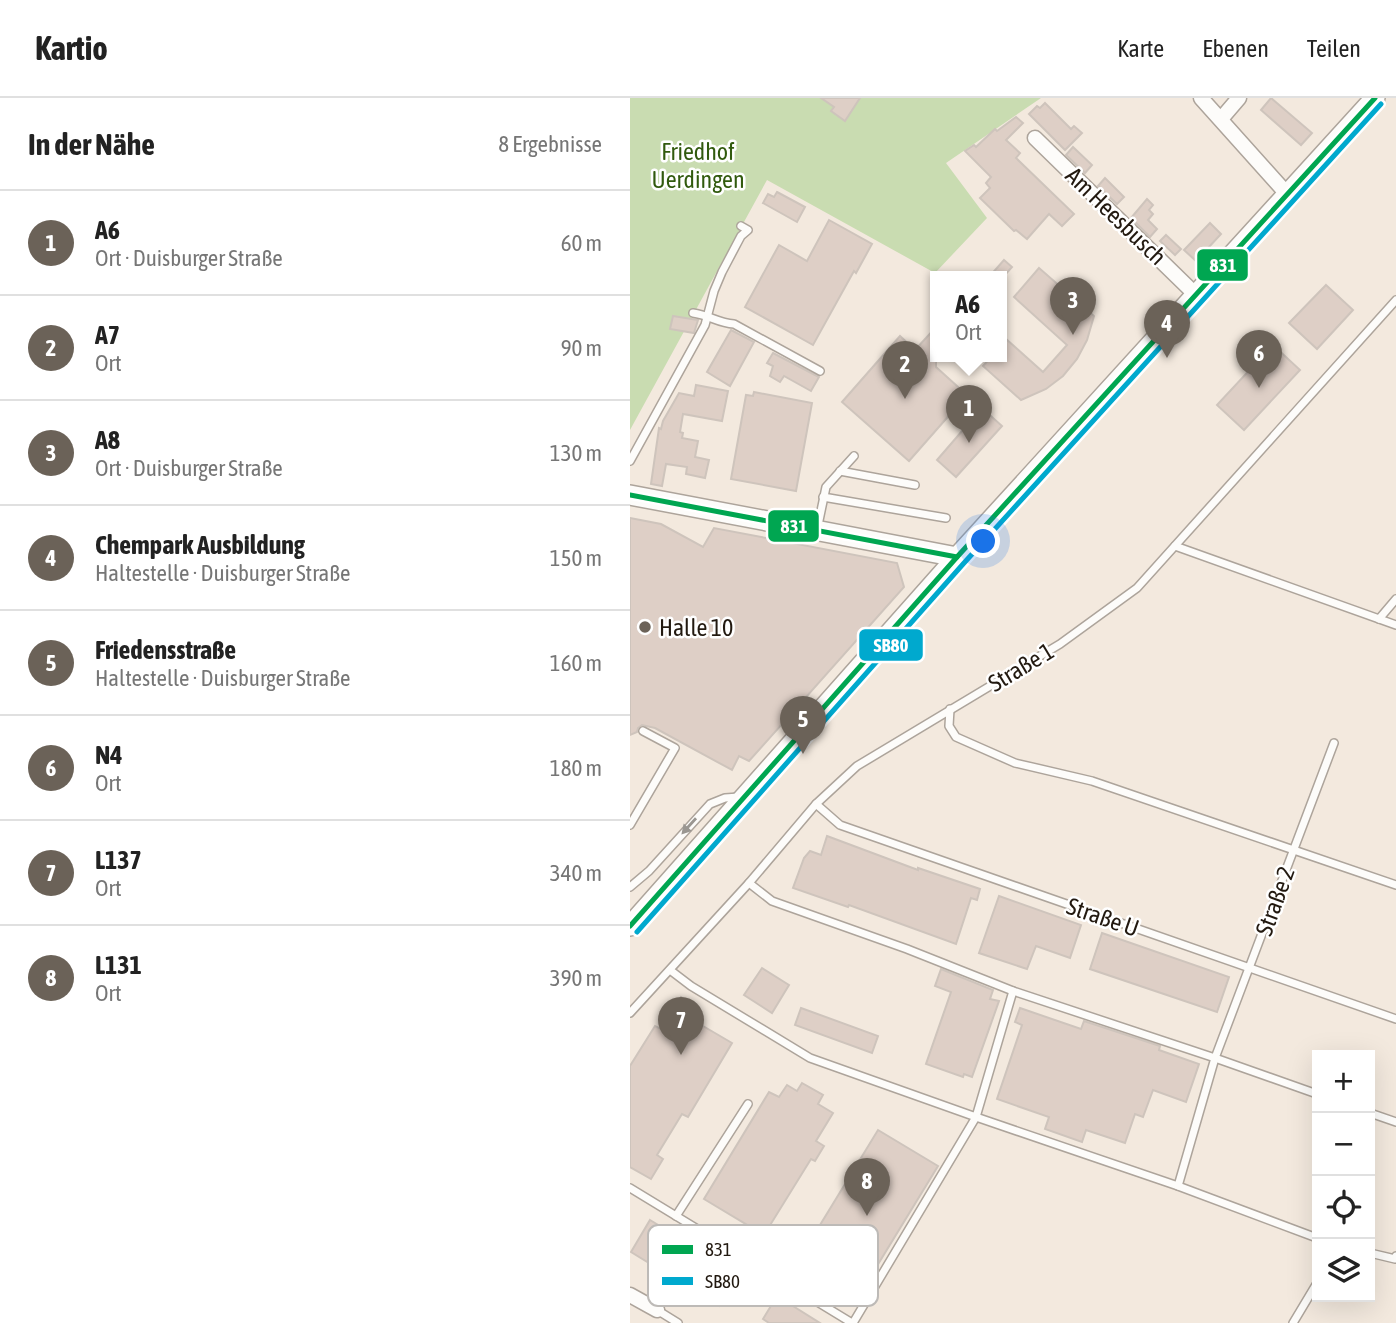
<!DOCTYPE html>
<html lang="de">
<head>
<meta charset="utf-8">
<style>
  :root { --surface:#fff; --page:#f6f6f6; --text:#222; --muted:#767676; --line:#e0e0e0; --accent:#6b6258 }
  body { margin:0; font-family:"Asap Condensed",sans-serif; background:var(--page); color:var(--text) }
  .controls { position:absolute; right:21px; bottom:21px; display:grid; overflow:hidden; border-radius:0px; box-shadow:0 7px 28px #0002 }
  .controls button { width:63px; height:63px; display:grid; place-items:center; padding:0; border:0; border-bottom:2px solid var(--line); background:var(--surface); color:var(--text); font:35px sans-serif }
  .you { position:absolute; left:354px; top:444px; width:24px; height:24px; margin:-18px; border:5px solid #fff; border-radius:50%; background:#1a73e8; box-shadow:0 0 0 10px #1a73e833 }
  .badge { display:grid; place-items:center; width:46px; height:46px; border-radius:50%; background:var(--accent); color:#fff; font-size:23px; font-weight:700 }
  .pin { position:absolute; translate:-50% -58px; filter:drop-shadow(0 2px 4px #0008) }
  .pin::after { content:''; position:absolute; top:37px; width:24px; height:21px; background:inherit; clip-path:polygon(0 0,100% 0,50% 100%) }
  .popup { position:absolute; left:300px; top:173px; width:77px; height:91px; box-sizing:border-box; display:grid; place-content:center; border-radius:0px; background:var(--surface); filter:drop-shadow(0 2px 5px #0005); font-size:23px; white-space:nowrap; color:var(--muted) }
  .popup b { font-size:26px; color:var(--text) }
  .popup::after { content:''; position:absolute; left:50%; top:100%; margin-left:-14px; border:14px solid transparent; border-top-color:var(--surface) }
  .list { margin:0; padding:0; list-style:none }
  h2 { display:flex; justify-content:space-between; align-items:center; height:91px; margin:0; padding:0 28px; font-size:30px }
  h2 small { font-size:23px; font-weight:400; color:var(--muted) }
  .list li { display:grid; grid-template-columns:46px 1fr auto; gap:21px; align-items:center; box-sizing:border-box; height:105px; padding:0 28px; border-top:2px solid var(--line) }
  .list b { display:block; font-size:26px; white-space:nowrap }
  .list p { margin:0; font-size:23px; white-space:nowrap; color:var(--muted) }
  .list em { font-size:23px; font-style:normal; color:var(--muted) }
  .icon { flex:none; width:38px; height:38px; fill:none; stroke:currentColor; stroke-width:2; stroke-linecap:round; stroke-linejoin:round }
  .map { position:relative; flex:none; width:766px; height:1225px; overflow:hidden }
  header { display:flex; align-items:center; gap:42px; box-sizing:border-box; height:98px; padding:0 35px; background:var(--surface); border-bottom:2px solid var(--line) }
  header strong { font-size:33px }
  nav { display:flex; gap:38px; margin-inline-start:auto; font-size:24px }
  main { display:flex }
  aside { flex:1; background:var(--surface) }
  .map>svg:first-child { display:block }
  .green { fill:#c9dcb1 }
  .building { fill:#decfc6; stroke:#cec4bc; stroke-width:2 }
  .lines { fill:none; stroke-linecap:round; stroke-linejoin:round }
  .lane-casing { stroke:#ada49b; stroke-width:10 }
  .street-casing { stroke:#ada49b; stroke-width:17 }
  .secondary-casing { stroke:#ada49b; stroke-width:22 }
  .lane { stroke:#fdfcfa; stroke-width:7 }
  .street { stroke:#fdfcfa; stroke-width:14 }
  .secondary { stroke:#fdfcfa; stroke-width:19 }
  .bus-1-casing { stroke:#fff; stroke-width:10 }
  .bus-2-casing { stroke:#fff; stroke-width:10 }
  .bus-1 { stroke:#00a651; stroke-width:5 }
  .bus-2 { stroke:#00a9ce; stroke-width:5 }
  .oneway { fill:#9a9691 }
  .poi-dot { fill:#6b6258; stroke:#fff; stroke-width:2.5 }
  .labels { text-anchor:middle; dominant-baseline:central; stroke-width:5; stroke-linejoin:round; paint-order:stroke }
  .park-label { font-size:24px; fill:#315a0e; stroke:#fff }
  .street-label { font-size:24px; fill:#221910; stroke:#fff }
  .poi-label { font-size:24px; fill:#221910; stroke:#fff; text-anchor:start }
  .key { fill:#fff; stroke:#bdbab7; stroke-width:2 }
  .key-label { font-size:19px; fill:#221910 }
  .line-badge { stroke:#fff; stroke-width:2.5 }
  .badge-label { font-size:19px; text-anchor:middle; font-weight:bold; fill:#fff }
</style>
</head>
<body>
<header>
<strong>Kartio</strong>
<nav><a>Karte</a><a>Ebenen</a><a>Teilen</a></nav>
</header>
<main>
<aside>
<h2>In der Nähe<small>8 Ergebnisse</small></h2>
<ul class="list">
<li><span class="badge">1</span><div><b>A6</b><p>Ort · Duisburger Straße</p></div><em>60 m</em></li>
<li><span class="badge">2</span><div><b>A7</b><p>Ort</p></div><em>90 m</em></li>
<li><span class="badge">3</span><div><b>A8</b><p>Ort · Duisburger Straße</p></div><em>130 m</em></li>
<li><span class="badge">4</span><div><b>Chempark Ausbildung</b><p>Haltestelle · Duisburger Straße</p></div><em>150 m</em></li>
<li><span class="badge">5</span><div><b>Friedensstraße</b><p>Haltestelle · Duisburger Straße</p></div><em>160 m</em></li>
<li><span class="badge">6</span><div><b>N4</b><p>Ort</p></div><em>180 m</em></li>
<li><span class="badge">7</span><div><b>L137</b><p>Ort</p></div><em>340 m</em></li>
<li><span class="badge">8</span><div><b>L131</b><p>Ort</p></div><em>390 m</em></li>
</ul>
</aside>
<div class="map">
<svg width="766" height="1225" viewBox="0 0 766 1225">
  <rect width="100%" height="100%" fill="#f3e9de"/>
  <path class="green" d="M 0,0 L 411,0 L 316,65 L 357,120 L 305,175 L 137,82 L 0,332 Z"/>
  <g class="building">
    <path d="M 191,0 L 230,0 L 215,23 L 201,13 L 204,9 Z"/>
    <path d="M 641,0 L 682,35 L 671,47 L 631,12 Z"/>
    <path d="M 415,5 L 441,31 L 444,28 L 452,35 L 435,52 L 399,16 L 407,8 L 410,10 Z"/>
    <path d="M 386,19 L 393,25 L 376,42 L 390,55 L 386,60 L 444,116 L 432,128 L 419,116 L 397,141 L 386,132 L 384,133 L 350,100 L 360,90 L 356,85 L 361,79 L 335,53 L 344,47 L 346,49 L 365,31 L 367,33 Z"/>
    <path d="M 443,49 L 462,67 L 455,75 L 436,57 Z"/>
    <path d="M 475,80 L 494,99 L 487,106 L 468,88 Z"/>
    <path d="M 147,94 L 175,109 L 167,124 L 133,105 L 138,96 L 144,99 Z"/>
    <path d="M 517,101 L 523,107 L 519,112 L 523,116 L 518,122 L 527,131 L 520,139 L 501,120 Z"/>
    <path d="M 199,122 L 242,146 L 226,175 L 224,173 L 183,247 L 115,209 L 149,147 L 177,163 Z"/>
    <path d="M 580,125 L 591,136 L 566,163 L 554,152 Z"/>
    <path d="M 536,137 L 551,151 L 545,157 L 530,143 Z"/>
    <path d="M 374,162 L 382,169 L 373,179 L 359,179 Z"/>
    <path d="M 409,170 L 464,218 L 457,242 L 447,261 L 433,278 L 416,291 L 391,302 L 353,268 L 361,259 L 372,259 L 372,246 L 376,241 L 413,274 L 437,247 L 384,199 Z"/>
    <path d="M 696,187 L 723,212 L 687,251 L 659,225 Z"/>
    <path d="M 43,218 L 68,222 L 64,235 L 40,231 Z"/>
    <path d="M 306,229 L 306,269 L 337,297 L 279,363 L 212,304 L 270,238 L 285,252 Z"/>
    <path d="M 101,232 L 124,244 L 100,288 L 77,274 Z"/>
    <path d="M 643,247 L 670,272 L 614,332 L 587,307 Z"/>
    <path d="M 143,255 L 189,279 L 181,293 L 154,278 L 150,284 L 140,278 L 143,268 L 137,265 Z"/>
    <path d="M 66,287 L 98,293 L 92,323 L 53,316 L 50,334 L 53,335 L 52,340 L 68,343 L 65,359 L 79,362 L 75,380 L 56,376 L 57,369 L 36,366 L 32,388 L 21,386 L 29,330 L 31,331 L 33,323 L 49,295 L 64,298 Z"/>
    <path d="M 124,294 L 182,305 L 166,393 L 101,381 L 116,297 L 123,298 Z"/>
    <path d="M 352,310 L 372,328 L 326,379 L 307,362 Z"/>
    <path d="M 0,420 L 31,426 L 73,449 L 84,430 L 267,465 L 274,489 L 119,663 L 109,658 L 102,672 L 25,630 L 12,627 L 8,630 L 7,634 L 0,637 Z"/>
    <path d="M 197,738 L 288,772 L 288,770 L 350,791 L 347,802 L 341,800 L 326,846 L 219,807 L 218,809 L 163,790 L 174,760 L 180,753 L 191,757 Z"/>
    <path d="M 369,798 L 451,827 L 440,860 L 406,848 L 397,871 L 349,855 Z"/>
    <path d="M 472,835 L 599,879 L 587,914 L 460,871 Z"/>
    <path d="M 132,870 L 159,887 L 142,915 L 114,897 Z"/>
    <path d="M 311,871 L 363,892 L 360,901 L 369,903 L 342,979 L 334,976 L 333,979 L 296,966 L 321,894 L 305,888 Z"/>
    <path d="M 51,899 L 68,909 L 61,921 L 102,945 L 58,1019 L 52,1016 L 27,1057 L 33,1061 L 21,1081 L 0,1069 L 0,968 L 25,928 L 31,931 Z"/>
    <path d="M 171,910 L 248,938 L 242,955 L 165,927 Z"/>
    <path d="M 390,910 L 451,931 L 454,923 L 530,948 L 529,952 L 569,966 L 556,1004 L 523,992 L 513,1019 L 505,1016 L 495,1045 L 456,1032 L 452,1044 L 415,1031 L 419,1019 L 367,1001 L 392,927 L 385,924 Z"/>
    <path d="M 172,985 L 193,997 L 188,1006 L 203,1015 L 186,1043 L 194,1048 L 185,1063 L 181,1061 L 134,1137 L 74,1101 L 139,994 L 149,999 L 157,987 L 167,993 Z"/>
    <path d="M 248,1032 L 308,1068 L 225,1204 L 165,1168 Z"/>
    <path d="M 20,1122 L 109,1176 L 89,1208 L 1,1154 Z"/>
    <path d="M 147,1198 L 190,1225 L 139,1225 L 133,1221 Z"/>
  </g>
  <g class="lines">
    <g class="lane-casing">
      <g id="lane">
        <path d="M 63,215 C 79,217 88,225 104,226 L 190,273"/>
        <path d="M 0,363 L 75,227 L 84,193 L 92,174 L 111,138 L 118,132 L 111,128"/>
        <path d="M 210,373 L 285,387"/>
        <path d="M 193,399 L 316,420"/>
        <path d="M 187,432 L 196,389 L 224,358"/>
        <path d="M 545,448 L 766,527"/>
        <path d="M 749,521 L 766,501"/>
        <path d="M 320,611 L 319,628 L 326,639 L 385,665 L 462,683 L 766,787"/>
        <path d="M 186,706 L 210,727 L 766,921"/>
        <path d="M 0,727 L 45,650 L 13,633"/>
        <path d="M 119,785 L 142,803 L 277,851 L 383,893"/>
        <path d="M 0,789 L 19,773 L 80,706 L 95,700 L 109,699"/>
        <path d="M 40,872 L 61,888 L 180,960 L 346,1019 L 383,893 L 585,960 L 548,1088"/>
        <path d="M 0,915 L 119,785 L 186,706 L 227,668 L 430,546 L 507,490 L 766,202"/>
        <path d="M 687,996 L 585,960 L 704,645"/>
        <path d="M 740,1015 L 766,1024"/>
        <path d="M 0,1090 L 222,1225"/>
        <path d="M 46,1118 L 118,1006"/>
        <path d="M 740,1155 L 765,1161 L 766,1158"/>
        <path d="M 27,1212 L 48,1225"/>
        <path d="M 223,1225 L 346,1019 L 548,1088 L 687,1140"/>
        <path d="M 663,1225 L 687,1185"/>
      </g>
    </g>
    <g class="street-casing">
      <g id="street">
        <path d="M 571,0 L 657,96"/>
        <path d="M 591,21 L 609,0"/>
        <path d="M 405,40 L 566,197"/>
        <path d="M 0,1197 L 27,1212"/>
      </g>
    </g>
    <g class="secondary-casing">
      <g id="secondary">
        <path d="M 0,397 L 327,459"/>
        <path d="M 0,828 L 327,459 L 745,0"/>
      </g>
    </g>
    <use href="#lane" class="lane"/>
    <use href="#street" class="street"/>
    <use href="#secondary" class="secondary"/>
    <g class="bus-1-casing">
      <g id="bus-1">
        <path d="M 0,397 L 327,459"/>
        <path d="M 0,828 L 327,459 L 745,0"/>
      </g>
    </g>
    <g class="bus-2-casing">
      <path id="bus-2" d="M 7,834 L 334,465 L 751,6"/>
    </g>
    <use href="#bus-1" class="bus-1"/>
    <use href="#bus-2" class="bus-2"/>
  </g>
  <defs><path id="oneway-solid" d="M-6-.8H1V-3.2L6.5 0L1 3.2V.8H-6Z" transform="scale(1.75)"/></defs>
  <use class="oneway" href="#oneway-solid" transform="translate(59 728) rotate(132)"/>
  <circle class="poi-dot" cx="15" cy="529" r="7"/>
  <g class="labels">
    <g class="park-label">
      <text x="68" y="53">Friedhof<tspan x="68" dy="28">Uerdingen</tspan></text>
    </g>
    <g class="street-label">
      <text transform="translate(486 118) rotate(44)">Am Heesbusch</text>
      <text transform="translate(391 569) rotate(-31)">Straße 1</text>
      <text transform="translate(645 803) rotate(-70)">Straße 2</text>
      <text transform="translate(473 819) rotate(19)">Straße U</text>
    </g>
    <g class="poi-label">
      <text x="29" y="529">Halle 10</text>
    </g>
  </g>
  <rect x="18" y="1127" width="230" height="81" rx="10" class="key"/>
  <rect x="32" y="1147" width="31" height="9" fill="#00a651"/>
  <rect x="32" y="1179" width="31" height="8" fill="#00a9ce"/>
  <g class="key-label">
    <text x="75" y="1158">831</text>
    <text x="75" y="1190">SB80</text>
  </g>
  <g class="line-badge">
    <rect x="566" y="150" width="53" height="34" rx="7" fill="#00a651"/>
    <rect x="137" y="411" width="53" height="34" rx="7" fill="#00a651"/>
    <rect x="228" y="530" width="66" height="34" rx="7" fill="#00a9ce"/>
  </g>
  <g class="badge-label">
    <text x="593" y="174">831</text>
    <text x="164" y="435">831</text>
    <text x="261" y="554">SB80</text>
  </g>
</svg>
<div class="controls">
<button>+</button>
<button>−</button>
<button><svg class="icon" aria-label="locate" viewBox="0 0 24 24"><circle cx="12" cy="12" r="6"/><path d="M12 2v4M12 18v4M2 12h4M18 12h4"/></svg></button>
<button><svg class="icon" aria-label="layers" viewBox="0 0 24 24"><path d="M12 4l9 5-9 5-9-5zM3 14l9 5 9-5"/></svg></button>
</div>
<div class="you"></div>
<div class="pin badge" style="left:339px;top:345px">1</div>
<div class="popup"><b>A6</b>Ort</div>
<div class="pin badge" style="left:275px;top:301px">2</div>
<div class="pin badge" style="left:443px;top:237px">3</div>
<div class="pin badge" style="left:537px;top:260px">4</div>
<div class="pin badge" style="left:173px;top:656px">5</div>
<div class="pin badge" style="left:629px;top:290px">6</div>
<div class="pin badge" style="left:51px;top:957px">7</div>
<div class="pin badge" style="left:237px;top:1118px">8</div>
</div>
</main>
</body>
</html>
